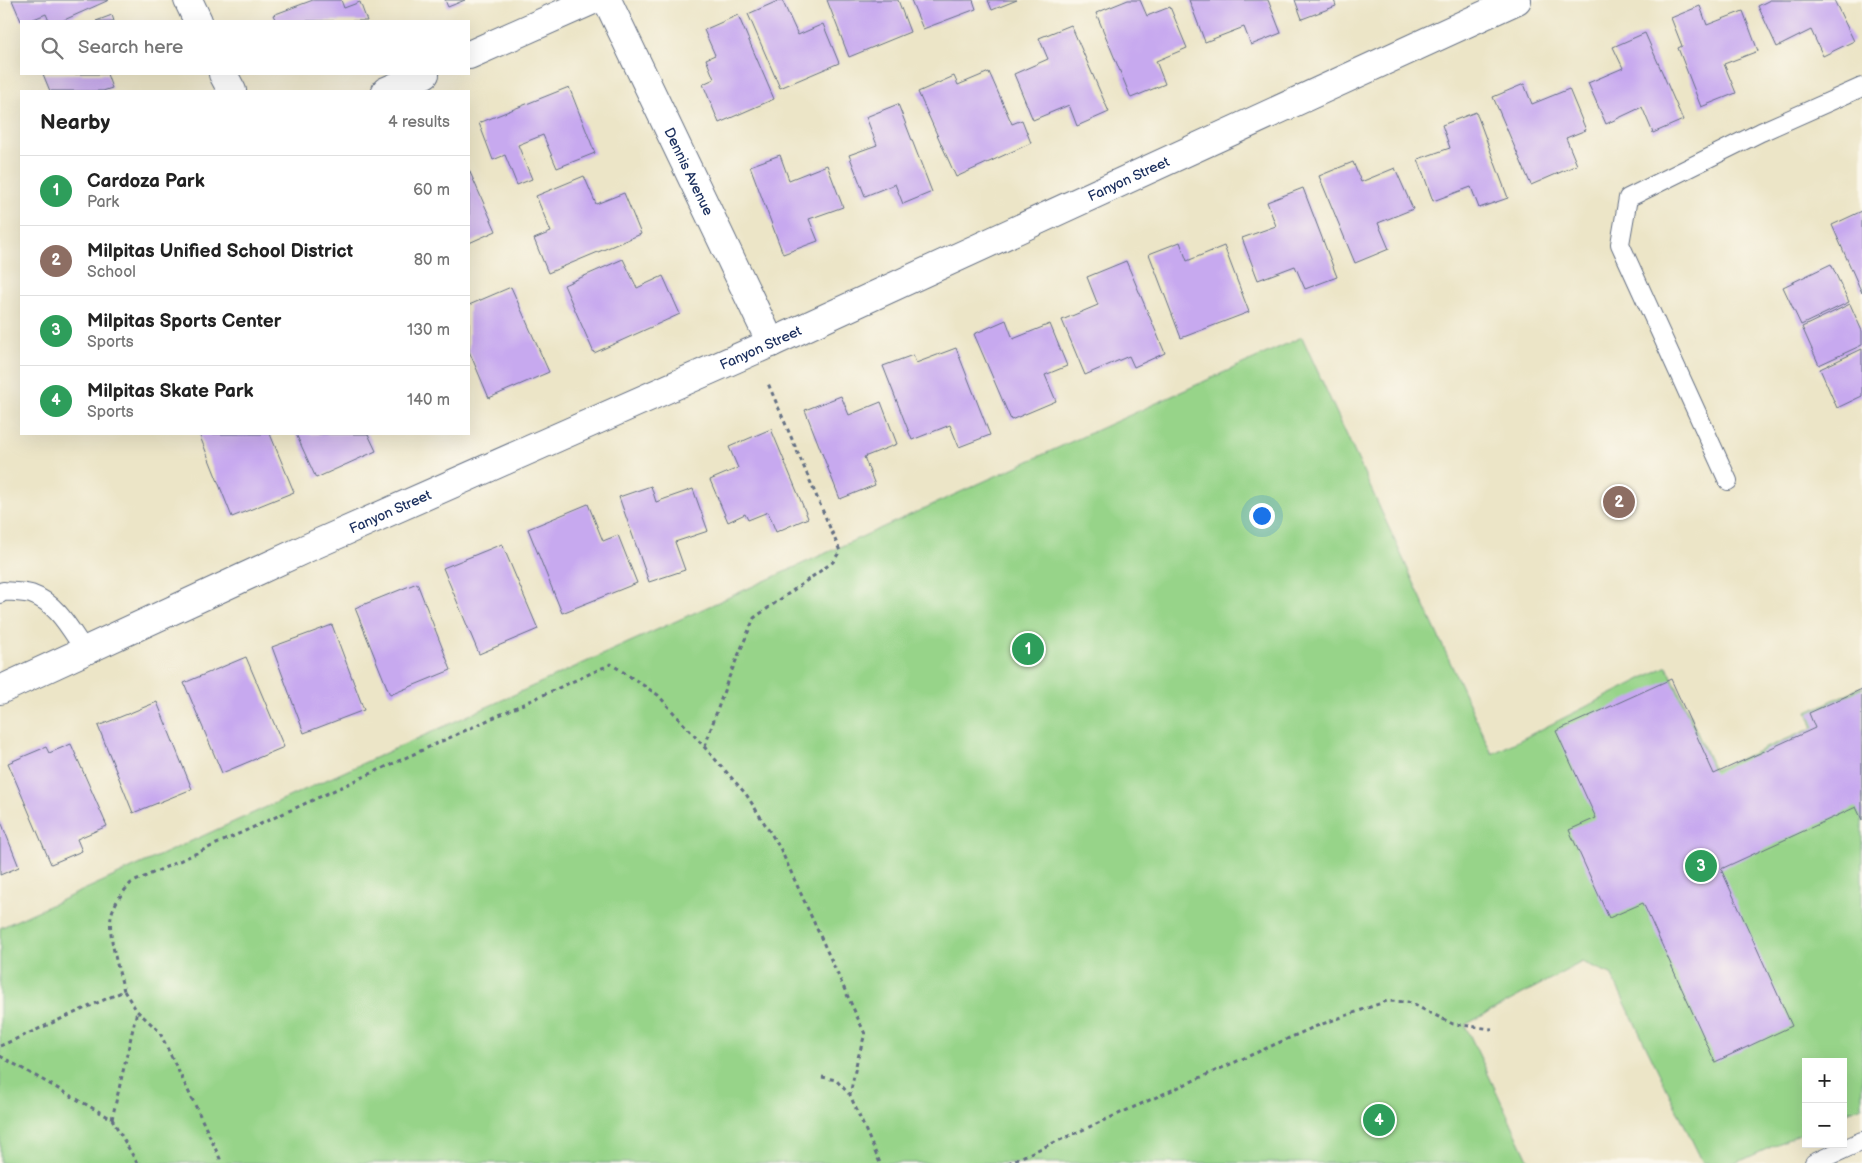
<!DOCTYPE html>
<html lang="en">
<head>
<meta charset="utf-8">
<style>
  :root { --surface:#fff; --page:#f6f6f6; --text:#222; --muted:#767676; --line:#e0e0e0; --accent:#111827 }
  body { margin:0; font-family:"Balsamiq Sans",sans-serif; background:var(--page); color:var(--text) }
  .controls { position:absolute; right:15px; bottom:15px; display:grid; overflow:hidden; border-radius:0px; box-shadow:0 5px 20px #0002 }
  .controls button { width:45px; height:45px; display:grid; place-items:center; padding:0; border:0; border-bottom:1px solid var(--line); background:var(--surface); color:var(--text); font:25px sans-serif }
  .you { position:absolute; left:1261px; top:515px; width:18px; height:18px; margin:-12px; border:4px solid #fff; border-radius:50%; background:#1a73e8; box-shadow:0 0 0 8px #1a73e833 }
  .badge { display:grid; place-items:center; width:32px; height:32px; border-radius:50%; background:var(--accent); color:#fff; font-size:16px; font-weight:700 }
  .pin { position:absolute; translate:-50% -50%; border:2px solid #fff; box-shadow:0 1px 5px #0006 }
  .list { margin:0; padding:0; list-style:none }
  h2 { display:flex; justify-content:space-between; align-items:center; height:65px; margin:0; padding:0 20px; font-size:21px }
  h2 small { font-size:16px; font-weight:400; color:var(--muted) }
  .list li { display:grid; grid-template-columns:32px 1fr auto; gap:15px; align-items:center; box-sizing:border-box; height:70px; padding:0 20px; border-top:1px solid var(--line) }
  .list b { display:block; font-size:19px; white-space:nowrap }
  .list p { margin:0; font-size:16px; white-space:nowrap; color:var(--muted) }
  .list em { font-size:16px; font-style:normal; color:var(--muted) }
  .icon { flex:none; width:28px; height:28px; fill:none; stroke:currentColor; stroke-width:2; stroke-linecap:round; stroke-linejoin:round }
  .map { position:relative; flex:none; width:1862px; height:1163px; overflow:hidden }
  .search { position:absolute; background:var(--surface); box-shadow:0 5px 20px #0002; left:20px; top:20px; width:450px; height:55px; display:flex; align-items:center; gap:12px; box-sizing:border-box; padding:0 18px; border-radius:0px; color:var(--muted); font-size:19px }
  .panel { position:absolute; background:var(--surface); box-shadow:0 5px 20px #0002; left:20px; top:90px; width:450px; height:345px; border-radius:0px }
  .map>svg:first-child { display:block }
  .green { fill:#97d489; stroke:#598274 }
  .building { fill:#c7a9ef }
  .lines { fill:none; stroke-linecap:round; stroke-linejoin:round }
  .service-casing { stroke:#646f83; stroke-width:20 }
  .minor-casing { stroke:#646f83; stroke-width:30 }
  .path { stroke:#646f83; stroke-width:3; stroke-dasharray:4 4; stroke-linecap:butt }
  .service { stroke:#fff; stroke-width:18 }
  .minor { stroke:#fff; stroke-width:28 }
  .labels { text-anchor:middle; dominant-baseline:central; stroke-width:4.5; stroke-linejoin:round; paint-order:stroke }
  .street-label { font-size:14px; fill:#1b2f5e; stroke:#fbf7ec }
</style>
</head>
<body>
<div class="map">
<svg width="1862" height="1163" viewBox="0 0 1862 1163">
  <rect width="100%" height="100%" fill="#fbf7ec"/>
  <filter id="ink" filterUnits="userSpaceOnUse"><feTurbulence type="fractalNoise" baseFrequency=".02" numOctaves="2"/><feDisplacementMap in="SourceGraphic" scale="10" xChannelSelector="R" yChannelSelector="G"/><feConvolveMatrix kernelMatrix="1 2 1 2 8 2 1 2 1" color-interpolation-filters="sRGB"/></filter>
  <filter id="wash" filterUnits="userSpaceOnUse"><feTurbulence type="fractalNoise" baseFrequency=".0096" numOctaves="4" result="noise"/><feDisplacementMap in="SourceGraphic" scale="20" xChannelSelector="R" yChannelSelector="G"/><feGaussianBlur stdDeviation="1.12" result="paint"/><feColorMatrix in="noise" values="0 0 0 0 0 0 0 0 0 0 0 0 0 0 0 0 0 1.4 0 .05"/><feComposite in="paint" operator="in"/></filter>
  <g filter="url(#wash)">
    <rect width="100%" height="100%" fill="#ece5c7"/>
    <path class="green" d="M 1302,337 L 1492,754 L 1667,666 L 1714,770 L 1813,728 L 1807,712 L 1862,687 L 1862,1106 L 1843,1114 L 1843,1062 L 1806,1062 L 1806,1131 L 1736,1163 L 1703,1163 L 1611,974 L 1582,962 L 1465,1025 L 1530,1163 L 0,1163 L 0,928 Z"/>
    <g id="blocks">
      <g class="building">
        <path d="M 12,0 L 109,0 L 62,21 L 49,21 L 46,14 L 29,21 L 21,21 Z"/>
        <path d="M 313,0 L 341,0 L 344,8 L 360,2 L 367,21 L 276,21 L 273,15 Z"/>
        <path d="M 445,0 L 465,0 L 448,7 Z"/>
        <path d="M 780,0 L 782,0 L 798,35 L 823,24 L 839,63 L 780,88 L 748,14 Z"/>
        <path d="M 827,0 L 898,0 L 910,32 L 849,57 Z"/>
        <path d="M 911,0 L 973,0 L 976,9 L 923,29 Z"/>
        <path d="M 988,0 L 1017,0 L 992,10 Z"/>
        <path d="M 1128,0 L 1140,0 L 1147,16 L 1170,7 L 1187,48 L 1156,61 L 1165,84 L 1131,98 L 1096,13 Z"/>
        <path d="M 1189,0 L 1268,0 L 1281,33 L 1251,45 L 1244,27 L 1205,42 Z"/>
        <path d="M 1295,0 L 1334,0 L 1336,6 L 1302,19 Z"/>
        <path d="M 1770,0 L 1834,0 L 1854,41 L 1823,56 L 1811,30 L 1777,47 L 1758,6 Z"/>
        <path d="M 1700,6 L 1707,25 L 1743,11 L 1758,51 L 1724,64 L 1736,93 L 1701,107 L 1678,48 L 1682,46 L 1671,18 Z"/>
        <path d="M 112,15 L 114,21 L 96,21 Z"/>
        <path d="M 738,15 L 774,99 L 719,123 L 703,84 L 714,79 L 706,59 L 715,55 L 704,30 Z"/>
        <path d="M 1071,25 L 1109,112 L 1077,126 L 1069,105 L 1033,120 L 1014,74 L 1048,59 L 1039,38 Z"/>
        <path d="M 1645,33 L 1683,120 L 1653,133 L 1642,107 L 1606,124 L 1588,83 L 1623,68 L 1613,47 Z"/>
        <path d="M 989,72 L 1012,124 L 1022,120 L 1031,143 L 956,177 L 918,92 L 954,76 L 958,85 Z"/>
        <path d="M 43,74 L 107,74 L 112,88 L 103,91 L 50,91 Z"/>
        <path d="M 1524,84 L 1532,104 L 1569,89 L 1586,130 L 1566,138 L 1577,165 L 1531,185 L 1493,97 Z"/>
        <path d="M 569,87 L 595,153 L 557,168 L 543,135 L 518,145 L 532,179 L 517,185 L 505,155 L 493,160 L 479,123 Z"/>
        <path d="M 898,104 L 932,192 L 903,204 L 895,184 L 865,196 L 849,155 L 877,145 L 866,117 Z"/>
        <path d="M 1476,112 L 1508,198 L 1479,208 L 1471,187 L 1433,201 L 1418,159 L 1450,148 L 1442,125 Z"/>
        <path d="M 780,155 L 789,180 L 827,165 L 843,207 L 809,219 L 818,241 L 783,254 L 750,166 Z"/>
        <path d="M 1353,162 L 1361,182 L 1395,168 L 1413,209 L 1378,223 L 1389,249 L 1355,263 L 1319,176 Z"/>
        <path d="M 469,170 L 496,231 L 469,243 Z"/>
        <path d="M 584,176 L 596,204 L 624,193 L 641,234 L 548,273 L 534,239 L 551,232 L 536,196 Z"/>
        <path d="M 1303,188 L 1337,277 L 1305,289 L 1295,266 L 1258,280 L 1242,238 L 1276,226 L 1267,202 Z"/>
        <path d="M 1862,211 L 1862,293 L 1832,225 Z"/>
        <path d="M 1180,242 L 1187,261 L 1224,246 L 1249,312 L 1181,338 L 1149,254 Z"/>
        <path d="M 623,259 L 637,288 L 663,276 L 680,314 L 594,353 L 564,285 Z"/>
        <path d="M 1126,261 L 1165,353 L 1134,367 L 1129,356 L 1085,375 L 1062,320 L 1098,305 L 1087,277 Z"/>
        <path d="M 1831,264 L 1849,302 L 1801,325 L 1783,287 Z"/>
        <path d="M 511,287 L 549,372 L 489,398 L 469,351 L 469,305 Z"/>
        <path d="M 1850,304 L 1862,331 L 1862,345 L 1819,365 L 1802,327 Z"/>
        <path d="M 1006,320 L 1013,339 L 1050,324 L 1067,366 L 1045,375 L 1056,401 L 1011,420 L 974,334 Z"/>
        <path d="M 956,348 L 990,435 L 959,447 L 950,425 L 912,440 L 883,366 L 913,355 L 916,363 Z"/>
        <path d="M 1862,349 L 1862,396 L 1837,408 L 1820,369 Z"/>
        <path d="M 841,396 L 849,415 L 881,402 L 897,444 L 864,457 L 875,485 L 840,499 L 805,410 Z"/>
        <path d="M 771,429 L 808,518 L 776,532 L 768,512 L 748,520 L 745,514 L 728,522 L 710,480 L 738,468 L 729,447 Z"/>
        <path d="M 199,434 L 270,434 L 294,492 L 232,517 Z"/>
        <path d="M 296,434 L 368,434 L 376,451 L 316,478 Z"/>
        <path d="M 651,486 L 656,502 L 693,489 L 708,531 L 675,542 L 685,570 L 649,582 L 619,497 Z"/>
        <path d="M 588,504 L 603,541 L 618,535 L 637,583 L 562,613 L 528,529 Z"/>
        <path d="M 502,544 L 538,629 L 479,654 L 443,568 Z"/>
        <path d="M 417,583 L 451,670 L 390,695 L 355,608 Z"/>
        <path d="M 332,625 L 364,710 L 304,733 L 272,647 Z"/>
        <path d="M 246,657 L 284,747 L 222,773 L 184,683 Z"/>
        <path d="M 1671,679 L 1714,774 L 1815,728 L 1809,713 L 1862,689 L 1862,820 L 1856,807 L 1721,869 L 1792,1026 L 1715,1062 L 1643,903 L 1609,918 L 1569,830 L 1596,818 L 1556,731 Z"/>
        <path d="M 157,702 L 192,789 L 133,813 L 98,726 Z"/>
        <path d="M 71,744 L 107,826 L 77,839 L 82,851 L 51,864 L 8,763 L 46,747 L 49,753 Z"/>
        <path d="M 0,819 L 19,867 L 0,875 Z"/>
      </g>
    </g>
  </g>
  <g filter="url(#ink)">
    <use href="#blocks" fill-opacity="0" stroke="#646f83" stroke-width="1"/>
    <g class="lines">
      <g class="service-casing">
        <g id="service">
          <path d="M 1728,481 L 1620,244 L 1628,198 L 1761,132 L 1862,87"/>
          <path d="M 0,594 L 3,591 C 11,592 22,592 31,594 C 57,603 70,629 85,651"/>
          <path d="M 1814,1163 L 1862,1141"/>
        </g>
      </g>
      <g class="minor-casing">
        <g id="minor">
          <path d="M 188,0 L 198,21"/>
          <path id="s1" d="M 607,0 L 771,343"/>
          <path d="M 469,55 L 593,0"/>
          <path d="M 223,74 L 232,91"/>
          <path d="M 386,91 L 425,74"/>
          <path id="s2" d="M 0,690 L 305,549 L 771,343 L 1517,0"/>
        </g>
      </g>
      <g class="path">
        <path d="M 705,746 L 727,682 L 754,618 L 833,562 L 840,551 L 767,381"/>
        <path d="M 124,991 L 137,1011 L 159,1031 L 197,1109 L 222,1163"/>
        <path d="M 0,1046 L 124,991 C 119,970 108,937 111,917 C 113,904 123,892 131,883 L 611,664 L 658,695 L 746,794 L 780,848 L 865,1034 L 857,1061 L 850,1095 L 880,1163"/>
        <path d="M 0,1056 L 112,1119 L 137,1163"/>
        <path d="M 822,1077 L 836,1080 L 849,1094"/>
        <path d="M 112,1119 L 137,1011"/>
        <path d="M 1008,1163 L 1314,1027 L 1387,1001 L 1408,1002 L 1453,1024 L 1492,1029"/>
      </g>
      <use href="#service" class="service"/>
      <use href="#minor" class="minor"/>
    </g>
  </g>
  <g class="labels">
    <g class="street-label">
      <text stroke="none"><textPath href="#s1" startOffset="190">Dennis Avenue</textPath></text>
      <text stroke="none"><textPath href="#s2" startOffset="1239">Fanyon Street</textPath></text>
      <text stroke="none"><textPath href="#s2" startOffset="834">Fanyon Street</textPath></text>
      <text stroke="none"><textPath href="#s2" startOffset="429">Fanyon Street</textPath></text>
    </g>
  </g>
</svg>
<div class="controls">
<button>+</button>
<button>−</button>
</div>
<div class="you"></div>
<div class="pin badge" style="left:1028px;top:649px;background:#2e9e5b">1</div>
<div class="pin badge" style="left:1619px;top:502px;background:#8d6e63">2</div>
<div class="pin badge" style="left:1701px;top:866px;background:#2e9e5b">3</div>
<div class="pin badge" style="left:1379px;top:1120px;background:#2e9e5b">4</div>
<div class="search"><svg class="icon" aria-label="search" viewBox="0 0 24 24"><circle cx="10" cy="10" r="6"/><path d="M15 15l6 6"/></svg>Search here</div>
<section class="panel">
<h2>Nearby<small>4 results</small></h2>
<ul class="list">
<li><span class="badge" style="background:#2e9e5b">1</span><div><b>Cardoza Park</b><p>Park</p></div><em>60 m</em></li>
<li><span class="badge" style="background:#8d6e63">2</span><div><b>Milpitas Unified School District</b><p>School</p></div><em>80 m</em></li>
<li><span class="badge" style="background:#2e9e5b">3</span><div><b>Milpitas Sports Center</b><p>Sports</p></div><em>130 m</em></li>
<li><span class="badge" style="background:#2e9e5b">4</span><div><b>Milpitas Skate Park</b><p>Sports</p></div><em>140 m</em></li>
</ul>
</section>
</div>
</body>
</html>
